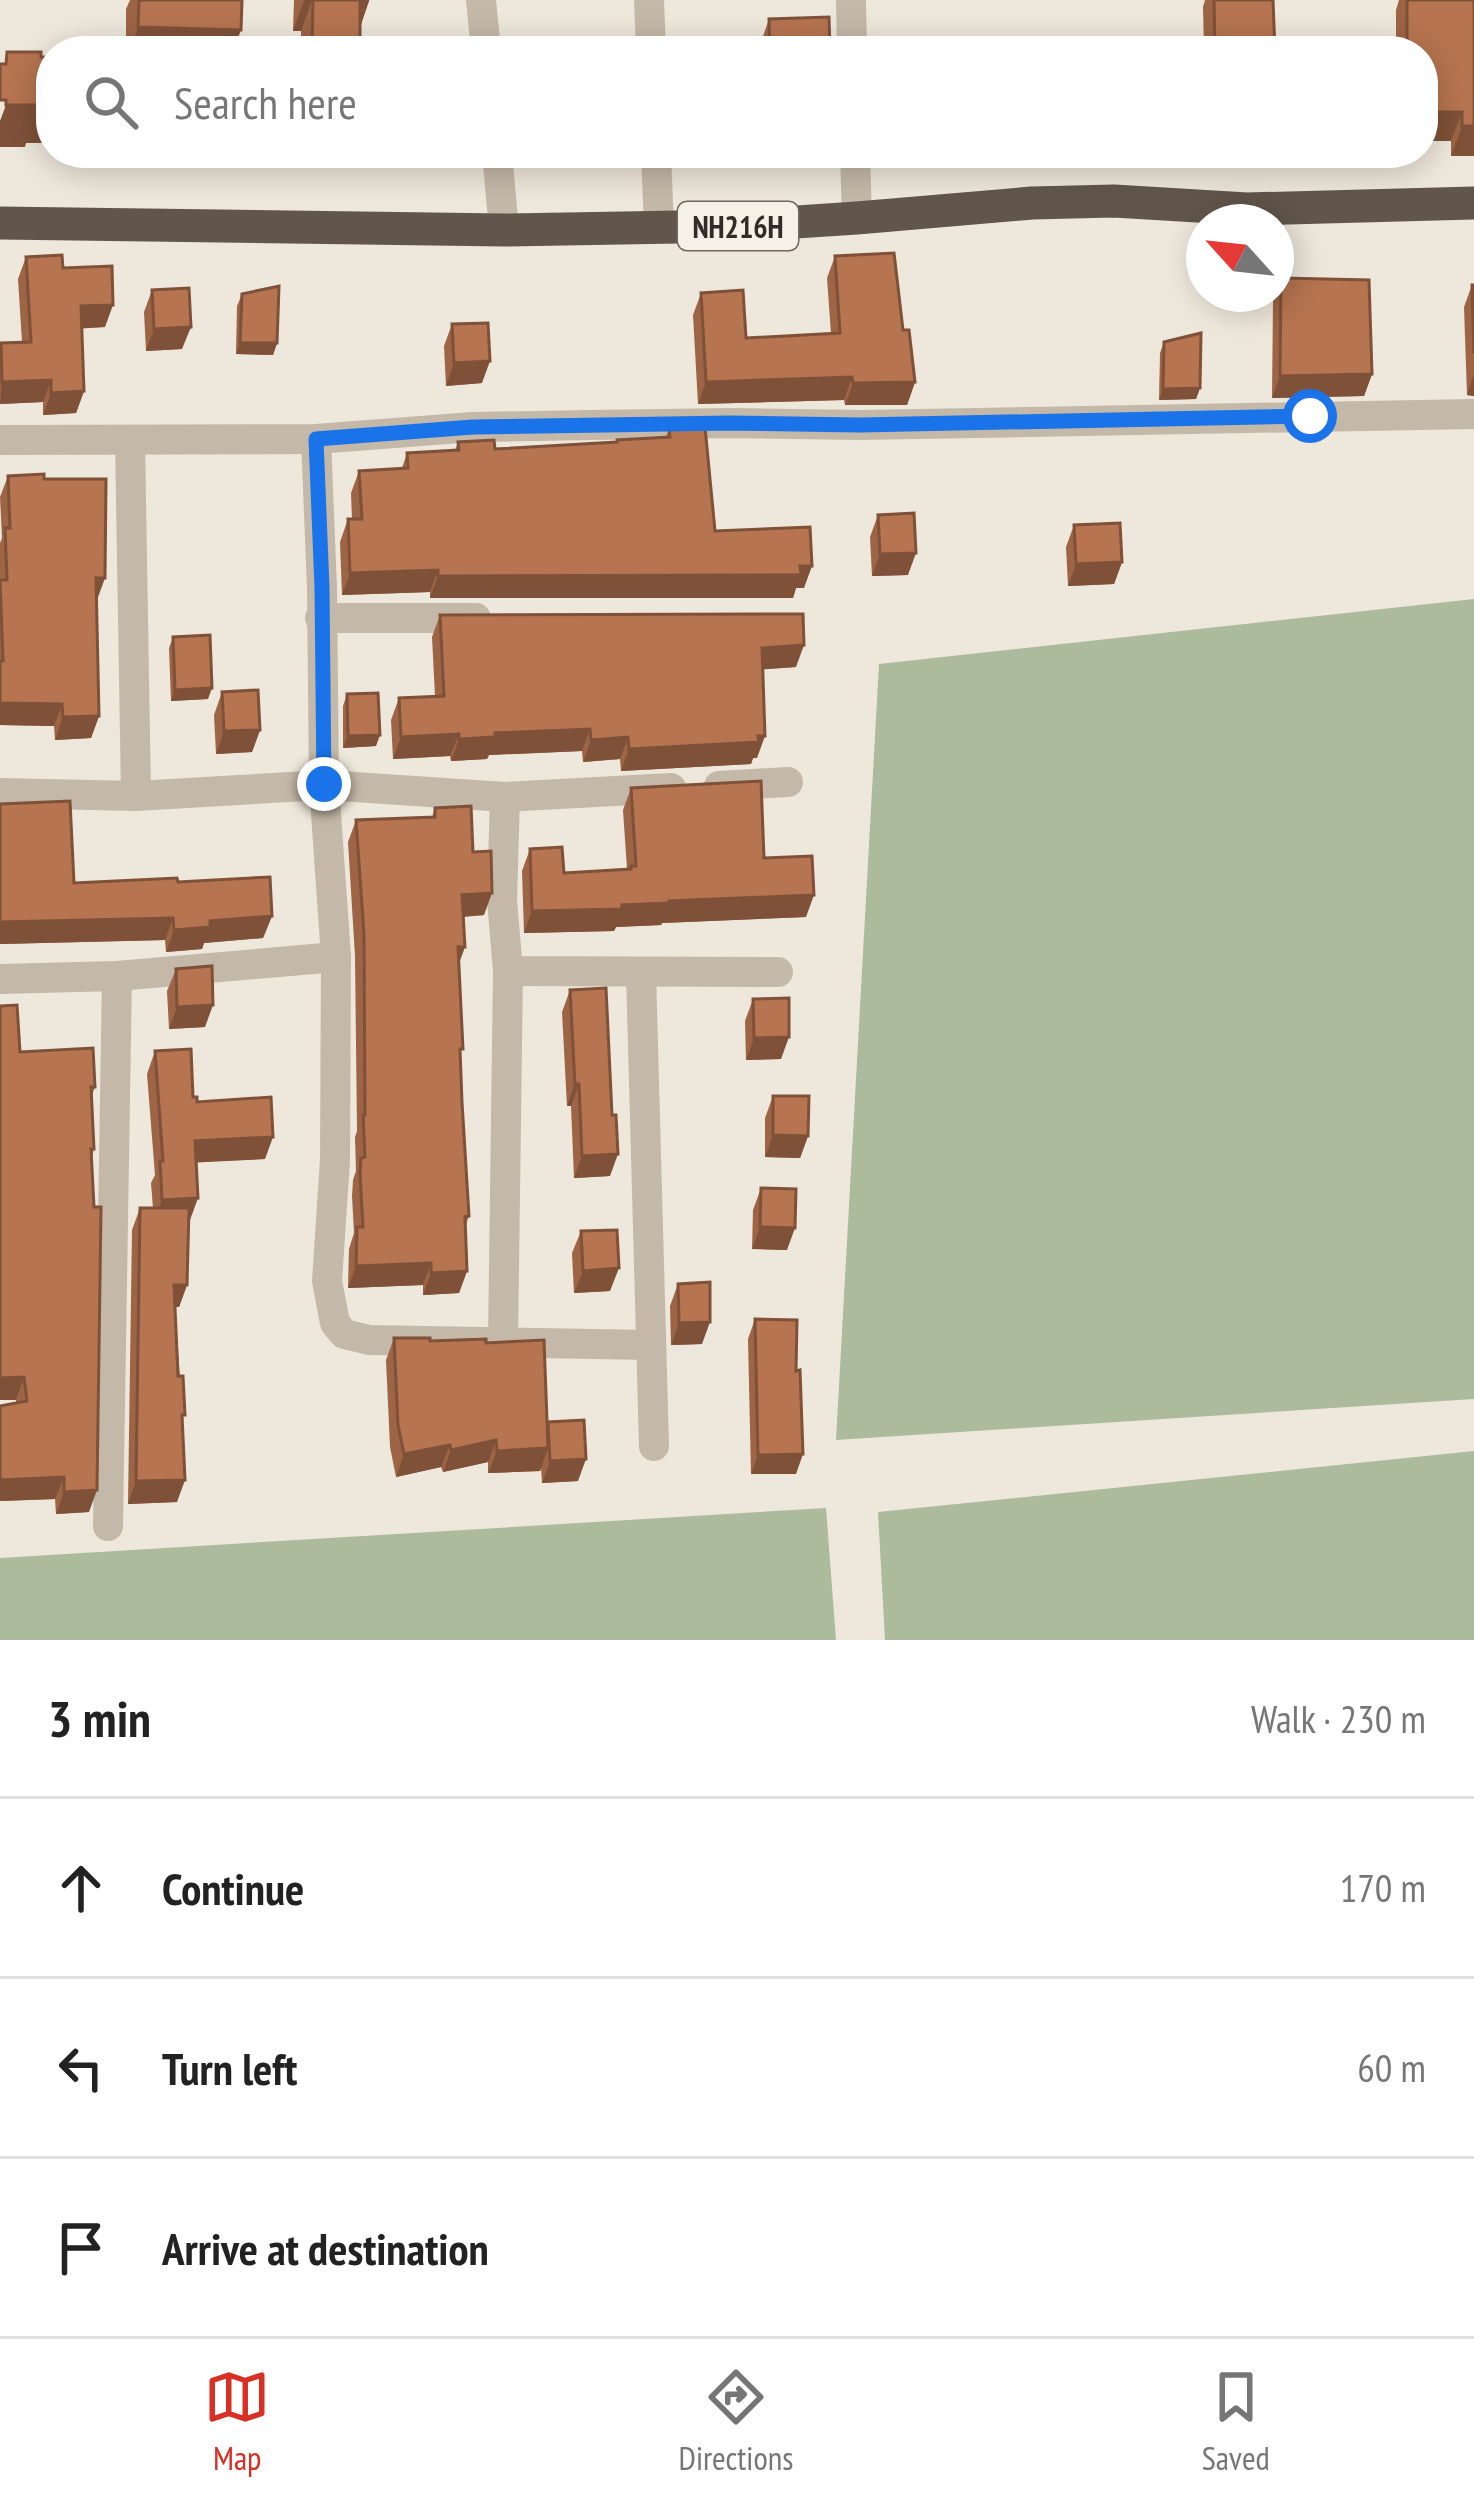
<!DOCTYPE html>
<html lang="en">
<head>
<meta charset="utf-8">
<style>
  :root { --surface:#fff; --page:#f6f6f6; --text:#222; --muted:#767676; --line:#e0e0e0; --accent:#d93025 }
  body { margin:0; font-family:"PT Sans Narrow",sans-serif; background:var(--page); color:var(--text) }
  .compass { position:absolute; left:1186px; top:204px; width:108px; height:108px; border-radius:50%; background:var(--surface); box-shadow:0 6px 30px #0003; rotate:297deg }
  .stop { position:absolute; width:36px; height:36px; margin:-27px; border:9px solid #1a73e8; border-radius:50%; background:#fff }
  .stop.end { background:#1a73e8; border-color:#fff; box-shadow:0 3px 12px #0008 }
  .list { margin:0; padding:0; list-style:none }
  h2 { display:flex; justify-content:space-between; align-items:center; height:156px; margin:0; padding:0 48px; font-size:51px }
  h2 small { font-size:39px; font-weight:400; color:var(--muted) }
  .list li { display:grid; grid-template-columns:78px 1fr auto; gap:36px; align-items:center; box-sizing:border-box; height:180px; padding:0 48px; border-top:3px solid var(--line) }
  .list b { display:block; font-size:45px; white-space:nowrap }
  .list em { font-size:39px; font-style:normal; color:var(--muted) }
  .icon { flex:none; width:66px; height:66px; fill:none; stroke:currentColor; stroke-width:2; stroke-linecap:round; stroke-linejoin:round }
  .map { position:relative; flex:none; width:1474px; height:1640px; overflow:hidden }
  .search { position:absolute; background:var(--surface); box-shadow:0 6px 30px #0003; left:36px; right:36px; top:36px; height:132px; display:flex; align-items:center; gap:30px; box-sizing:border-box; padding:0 42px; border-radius:48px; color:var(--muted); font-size:45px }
  .sheet { height:696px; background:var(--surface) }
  nav { display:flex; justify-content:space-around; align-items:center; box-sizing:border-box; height:168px; border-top:3px solid var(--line); background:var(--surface); font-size:33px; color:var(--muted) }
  nav a { display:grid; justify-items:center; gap:6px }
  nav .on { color:var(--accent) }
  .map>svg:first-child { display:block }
  .green { fill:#adbb9d }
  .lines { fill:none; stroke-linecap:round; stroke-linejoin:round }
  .minor { stroke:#c4b8a8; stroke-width:30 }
  .trunk { stroke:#62564c; stroke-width:33 }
  .wall { fill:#9d6445 }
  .shaded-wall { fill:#7f5138 }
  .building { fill:#b67450; stroke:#7f5138; stroke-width:3 }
  .route { stroke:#1a73e8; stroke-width:15 }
  .labels { text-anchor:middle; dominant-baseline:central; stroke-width:12; stroke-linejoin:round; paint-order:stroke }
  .shield { fill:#f6f1e6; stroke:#6d6760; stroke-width:3 }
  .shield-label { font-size:30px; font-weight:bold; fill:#322c27 }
</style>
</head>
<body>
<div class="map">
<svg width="1474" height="1640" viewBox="0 0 1474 1640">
  <rect width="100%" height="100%" fill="#eee7db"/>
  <g class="green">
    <path d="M 1474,599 L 1474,1399 L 836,1440 L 879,664 Z"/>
    <path d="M 1474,1451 L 1474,1640 L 885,1640 L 878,1512 Z"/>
    <path d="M 826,1508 L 836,1640 L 0,1640 L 0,1558 Z"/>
  </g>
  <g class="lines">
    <g class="minor">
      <path d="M 481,0 L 486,51"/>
      <path d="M 649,0 L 651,51"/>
      <path d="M 851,0 L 852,51"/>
      <path d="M 497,153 L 504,230"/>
      <path d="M 656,153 L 659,227"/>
      <path d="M 855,153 L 857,218"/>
      <path d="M 316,439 L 322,588 L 324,785 L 336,957 L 335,1160 L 327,1281 L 335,1323 L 344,1334 L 369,1340 L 651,1345"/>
      <path d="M 0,440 L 316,439 L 473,427 L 591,425 L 731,423 L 860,425 L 1474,414"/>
      <path d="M 130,440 L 136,796"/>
      <path d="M 320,618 L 476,618"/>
      <path d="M 719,786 L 788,782"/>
      <path d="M 0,793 L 136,796 L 324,785 L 505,797 L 671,788"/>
      <path d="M 505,797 L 502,900 L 508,971 L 778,972"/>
      <path d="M 641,973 L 654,1446"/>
      <path d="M 0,979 L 117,976 L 336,957"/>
      <path d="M 503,1342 L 508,971"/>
      <path d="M 108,1526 L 117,976"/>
    </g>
    <path class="trunk" d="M 0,223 L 504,230 L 735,226 L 857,218 L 1032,203 L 1114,201 L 1247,209 L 1474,203"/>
  </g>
  <g class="wall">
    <path d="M 130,0 L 242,0 L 233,51 L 126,51 L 126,9 Z"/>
    <path d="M 294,0 L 369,0 L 360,27 L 360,51 L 301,51 L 301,31 L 293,31 Z"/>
    <path d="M 1205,0 L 1273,0 L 1275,51 L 1204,51 L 1203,7 Z"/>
    <path d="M 1399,0 L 1474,0 L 1474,156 L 1451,156 L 1451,141 L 1423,141 L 1423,51 L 1396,51 L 1396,10 Z"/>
    <path d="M 769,19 L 830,51 L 761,51 L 761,42 Z"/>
    <path d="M 835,256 L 903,330 L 915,382 L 907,405 L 845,405 L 844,400 L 698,404 L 693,315 L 701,293 L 746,338 L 831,334 L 827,278 Z"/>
    <path d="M 26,257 L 63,268 L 105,327 L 82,328 L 84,391 L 76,413 L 43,415 L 43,402 L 0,404 L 0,345 L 22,342 L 18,279 Z"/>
    <path d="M 1281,278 L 1372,374 L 1364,396 L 1272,398 L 1273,301 Z"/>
    <path d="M 1472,285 L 1474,285 L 1474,396 L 1467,395 L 1464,307 Z"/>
    <path d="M 152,290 L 182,349 L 146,351 L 144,312 Z"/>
    <path d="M 242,294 L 277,343 L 273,355 L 236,354 L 237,306 Z"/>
    <path d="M 452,324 L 482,383 L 446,386 L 444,346 Z"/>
    <path d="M 1164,342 L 1200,388 L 1196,399 L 1159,400 L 1160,353 Z"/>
    <path d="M 669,429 L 715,531 L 804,588 L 796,588 L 793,598 L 430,598 L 430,592 L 342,595 L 340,542 L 348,519 L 352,519 L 351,493 L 359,471 L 402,468 L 407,453 L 455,450 L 458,442 L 495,449 L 616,442 L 666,437 Z"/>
    <path d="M 8,476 L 44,479 L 96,600 L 99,716 L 91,738 L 55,740 L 54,726 L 0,725 L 0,543 L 2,538 L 0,497 Z"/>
    <path d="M 878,515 L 908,575 L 872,576 L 870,537 Z"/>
    <path d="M 1074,525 L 1122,562 L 1114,584 L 1068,586 L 1066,547 Z"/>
    <path d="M 440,615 L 796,667 L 763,669 L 757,758 L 753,758 L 751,764 L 621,771 L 620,759 L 583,762 L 582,751 L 489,755 L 487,759 L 451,761 L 450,756 L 393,759 L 391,720 L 399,698 L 435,696 L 432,637 Z"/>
    <path d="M 173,637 L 208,699 L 171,701 L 169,648 Z"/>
    <path d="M 222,692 L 260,730 L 252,752 L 216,754 L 214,715 Z"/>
    <path d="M 347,694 L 376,746 L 343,748 L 343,706 Z"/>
    <path d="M 631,788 L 764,858 L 806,917 L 662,923 L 661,925 L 616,927 L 614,931 L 524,933 L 522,871 L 530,849 L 564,873 L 627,869 L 623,810 Z"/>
    <path d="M 0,804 L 74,883 L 178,882 L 272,916 L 263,938 L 204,943 L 202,949 L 166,952 L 165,940 L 0,944 Z"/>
    <path d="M 435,808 L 473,852 L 484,915 L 464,917 L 459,965 L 462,1102 L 469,1216 L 465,1227 L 467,1271 L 459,1293 L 423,1295 L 423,1285 L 348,1288 L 349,1249 L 354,1233 L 352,1196 L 353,1180 L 356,1171 L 355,1137 L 357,1131 L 355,956 L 348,842 L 356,820 L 432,817 Z"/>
    <path d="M 176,969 L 205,1027 L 169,1029 L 167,991 Z"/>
    <path d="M 570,990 L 612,1115 L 610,1176 L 574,1178 L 571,1106 L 567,1106 L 562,1012 Z"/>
    <path d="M 753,999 L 781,1059 L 746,1060 L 745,1021 Z"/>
    <path d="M 0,1006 L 20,1052 L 95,1087 L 92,1095 L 94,1149 L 92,1157 L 89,1512 L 56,1514 L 55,1499 L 0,1501 L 0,1406 L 16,1403 L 16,1400 L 0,1400 Z"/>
    <path d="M 155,1051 L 197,1102 L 265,1159 L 196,1162 L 189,1220 L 187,1285 L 179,1307 L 175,1307 L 183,1421 L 177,1502 L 128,1504 L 132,1230 L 140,1208 L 153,1208 L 151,1183 L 155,1175 L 147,1074 Z"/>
    <path d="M 773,1096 L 808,1136 L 800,1158 L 765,1157 L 765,1118 Z"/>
    <path d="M 761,1188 L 787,1250 L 752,1249 L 753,1210 Z"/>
    <path d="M 581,1231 L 610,1291 L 574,1293 L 572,1253 Z"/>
    <path d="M 678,1284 L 702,1344 L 671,1345 L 670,1306 Z"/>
    <path d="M 755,1319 L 796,1474 L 751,1474 L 748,1339 Z"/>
    <path d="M 394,1338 L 486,1343 L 547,1423 L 578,1481 L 542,1483 L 541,1468 L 540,1471 L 488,1473 L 488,1462 L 443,1472 L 441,1467 L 396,1477 L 390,1447 L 386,1360 Z"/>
  </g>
  <g class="shaded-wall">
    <path d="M 304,0 L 312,0 L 301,31 L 293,31 Z"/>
    <path d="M 360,1 L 369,1 L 358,33 Z"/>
    <path d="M 138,27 L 241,30 L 233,51 L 130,51 Z"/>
    <path d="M 40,102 L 51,102 L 51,143 L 26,143 L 25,147 L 0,147 L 0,121 L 6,105 Z"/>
    <path d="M 1423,112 L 1462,112 L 1451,141 L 1423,141 Z"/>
    <path d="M 1462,126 L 1474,126 L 1474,156 L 1451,156 Z"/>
    <path d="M 113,305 L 105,327 L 73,329 L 81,306 Z"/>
    <path d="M 191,327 L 182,349 L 146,351 L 154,329 Z"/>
    <path d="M 240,343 L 277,343 L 273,355 L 236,354 Z"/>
    <path d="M 490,361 L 482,383 L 446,386 L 454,363 Z"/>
    <path d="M 1372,374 L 1364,396 L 1272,398 L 1280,376 Z"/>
    <path d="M 1474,374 L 1474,396 L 1467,395 Z"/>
    <path d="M 852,377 L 844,400 L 698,404 L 706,382 Z"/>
    <path d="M 51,380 L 43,402 L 0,404 L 2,382 Z"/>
    <path d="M 915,382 L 907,405 L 845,405 L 853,383 Z"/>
    <path d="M 1200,388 L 1196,399 L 1159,400 L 1163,389 Z"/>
    <path d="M 84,391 L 76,413 L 43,415 L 51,393 Z"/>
    <path d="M 916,553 L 908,575 L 872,576 L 880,554 Z"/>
    <path d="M 1122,562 L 1114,584 L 1068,586 L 1076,564 Z"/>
    <path d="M 812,566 L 804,588 L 796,588 L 793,598 L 430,598 L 438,576 Z"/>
    <path d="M 438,570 L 430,592 L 342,595 L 350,573 Z"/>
    <path d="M 96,578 L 105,578 L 97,600 Z"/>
    <path d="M 804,645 L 796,667 L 754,670 L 762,648 Z"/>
    <path d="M 212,688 L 208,699 L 171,701 L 175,690 Z"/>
    <path d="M 0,703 L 62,704 L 54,726 L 0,725 Z"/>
    <path d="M 99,716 L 91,738 L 55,740 L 63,717 Z"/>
    <path d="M 590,729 L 582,751 L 489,755 L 487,759 L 451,761 L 459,739 L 495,733 Z"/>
    <path d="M 260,730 L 252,752 L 216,754 L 224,731 Z"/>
    <path d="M 459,734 L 450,756 L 393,759 L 401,737 Z"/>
    <path d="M 380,735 L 376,746 L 343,748 L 348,736 Z"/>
    <path d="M 765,736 L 757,758 L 753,758 L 751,764 L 621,771 L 629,749 Z"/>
    <path d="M 628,737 L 620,759 L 583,762 L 591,740 Z"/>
    <path d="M 492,893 L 484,915 L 454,917 L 462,895 Z"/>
    <path d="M 814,895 L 806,917 L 662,923 L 661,925 L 616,927 L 614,931 L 524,933 L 532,911 L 669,901 Z"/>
    <path d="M 272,916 L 263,938 L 204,943 L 202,949 L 166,952 L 174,930 L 210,921 Z"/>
    <path d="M 173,918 L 165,940 L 0,944 L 0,922 Z"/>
    <path d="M 458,947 L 465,947 L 457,969 Z"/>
    <path d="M 213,1005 L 205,1027 L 169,1029 L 177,1007 Z"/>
    <path d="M 789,1037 L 781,1059 L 746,1060 L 754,1038 Z"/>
    <path d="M 575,1084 L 579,1084 L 571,1106 L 567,1106 Z"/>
    <path d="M 773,1135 L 808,1136 L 800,1158 L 765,1157 Z"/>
    <path d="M 273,1137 L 265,1159 L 187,1163 L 195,1141 Z"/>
    <path d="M 618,1154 L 610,1176 L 574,1178 L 582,1156 Z"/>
    <path d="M 198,1198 L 190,1220 L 154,1222 L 162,1200 Z"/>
    <path d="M 760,1227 L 795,1228 L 787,1250 L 752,1249 Z"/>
    <path d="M 431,1263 L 423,1285 L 348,1288 L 356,1266 Z"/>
    <path d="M 619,1268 L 610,1291 L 574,1293 L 583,1271 Z"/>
    <path d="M 467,1271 L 459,1293 L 423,1295 L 431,1273 Z"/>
    <path d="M 174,1285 L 187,1285 L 179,1307 L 166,1307 Z"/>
    <path d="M 710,1322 L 702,1344 L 671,1345 L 679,1323 Z"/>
    <path d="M 24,1377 L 16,1400 L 0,1400 L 0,1378 Z"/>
    <path d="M 496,1440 L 488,1462 L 443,1472 L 451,1450 Z"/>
    <path d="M 450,1445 L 441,1467 L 396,1477 L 404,1454 Z"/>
    <path d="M 548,1448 L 540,1471 L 488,1473 L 497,1451 Z"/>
    <path d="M 803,1454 L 796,1474 L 751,1474 L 758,1455 Z"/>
    <path d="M 586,1459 L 578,1481 L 542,1483 L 550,1461 Z"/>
    <path d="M 64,1477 L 55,1499 L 0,1501 L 0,1480 Z"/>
    <path d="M 185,1480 L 177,1502 L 128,1504 L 136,1481 Z"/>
    <path d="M 97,1490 L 89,1512 L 56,1514 L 64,1492 Z"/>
  </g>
  <g class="building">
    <path d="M 139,0 L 242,0 L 241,30 L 138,27 Z"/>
    <path d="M 313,0 L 369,0 L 360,1 L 360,51 L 312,51 Z"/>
    <path d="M 1214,0 L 1273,0 L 1275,51 L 1215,51 Z"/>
    <path d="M 1407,0 L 1474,0 L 1474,126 L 1462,126 L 1462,112 L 1423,112 L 1423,51 L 1407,51 Z"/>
    <path d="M 829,17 L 830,51 L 770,51 L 769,19 Z"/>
    <path d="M 7,52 L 41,52 L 41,57 L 51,57 L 51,102 L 40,102 L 40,105 L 6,105 L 6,100 L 0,100 L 0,64 L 6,64 Z"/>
    <path d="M 894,253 L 903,330 L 909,330 L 915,382 L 853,383 L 852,377 L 706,382 L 701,293 L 743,290 L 746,338 L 840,333 L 835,256 Z"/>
    <path d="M 62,255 L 63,268 L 112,266 L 113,305 L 81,306 L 84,391 L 51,393 L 51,380 L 2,382 L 1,343 L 31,342 L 26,257 Z"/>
    <path d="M 1281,278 L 1369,280 L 1372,374 L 1280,376 Z"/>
    <path d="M 1472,285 L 1474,285 L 1474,353 Z"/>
    <path d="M 279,286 L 277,343 L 240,343 L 242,294 Z"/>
    <path d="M 189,288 L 191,327 L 154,329 L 152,290 Z"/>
    <path d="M 488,323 L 490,361 L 454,363 L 452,324 Z"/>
    <path d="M 1201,333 L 1200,388 L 1163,389 L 1164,342 Z"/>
    <path d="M 705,427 L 715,531 L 810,527 L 812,566 L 800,566 L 801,575 L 438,576 L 438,570 L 350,573 L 348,519 L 362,519 L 359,471 L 408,468 L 407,453 L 459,450 L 458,442 L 494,440 L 495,449 L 617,442 L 617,440 L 670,437 L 669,429 Z"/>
    <path d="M 44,474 L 44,479 L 106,479 L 105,578 L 96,578 L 99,716 L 63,717 L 62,704 L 0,703 L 0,661 L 3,661 L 0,580 L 7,580 L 5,528 L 10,528 L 8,476 Z"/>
    <path d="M 914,513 L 916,553 L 880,554 L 878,515 Z"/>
    <path d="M 1120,523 L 1122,562 L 1076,564 L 1074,525 Z"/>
    <path d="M 803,614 L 804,645 L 762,648 L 765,736 L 758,736 L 759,742 L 629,749 L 628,737 L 591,740 L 590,729 L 495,733 L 495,737 L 459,739 L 459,734 L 401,737 L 399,698 L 444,696 L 440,615 Z"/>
    <path d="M 210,635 L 212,688 L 175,690 L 173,637 Z"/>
    <path d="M 258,690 L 260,730 L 224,731 L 222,692 Z"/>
    <path d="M 378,693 L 380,735 L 348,736 L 347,694 Z"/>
    <path d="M 761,781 L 764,858 L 812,856 L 814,895 L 669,901 L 669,903 L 622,905 L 622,909 L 532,911 L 530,849 L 562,847 L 564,873 L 631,869 L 631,866 L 636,866 L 631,788 Z"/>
    <path d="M 70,801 L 74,883 L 177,878 L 178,882 L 270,877 L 272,916 L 210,921 L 210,927 L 174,930 L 173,918 L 0,922 L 0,804 Z"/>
    <path d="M 471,806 L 473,852 L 491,851 L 492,893 L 462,895 L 465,947 L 458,947 L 463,1049 L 460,1049 L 462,1102 L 469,1216 L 465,1217 L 467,1271 L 431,1273 L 431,1263 L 356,1266 L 357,1227 L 363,1227 L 360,1173 L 361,1158 L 365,1157 L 363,1115 L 365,1115 L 364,934 L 356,820 L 435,817 L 435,808 Z"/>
    <path d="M 212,966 L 213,1005 L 177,1007 L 176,969 Z"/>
    <path d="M 606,988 L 612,1115 L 616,1115 L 618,1154 L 582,1156 L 579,1084 L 575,1084 L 570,990 Z"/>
    <path d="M 789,998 L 789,1037 L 754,1038 L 753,999 Z"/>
    <path d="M 17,1005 L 20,1052 L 93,1048 L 95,1087 L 91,1087 L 94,1149 L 91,1149 L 94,1207 L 101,1207 L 97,1490 L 64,1492 L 64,1477 L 0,1480 L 0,1406 L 27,1401 L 24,1377 L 0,1378 L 0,1006 Z"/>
    <path d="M 191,1049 L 193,1097 L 197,1097 L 197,1102 L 271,1097 L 273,1137 L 195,1141 L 198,1198 L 162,1200 L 160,1161 L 163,1161 L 155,1051 Z"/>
    <path d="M 773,1096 L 809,1096 L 808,1136 L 773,1135 Z"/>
    <path d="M 761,1188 L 796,1189 L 795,1228 L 760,1227 Z"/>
    <path d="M 140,1208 L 189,1208 L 187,1285 L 174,1285 L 178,1376 L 183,1376 L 185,1415 L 182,1415 L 185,1480 L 136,1481 Z"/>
    <path d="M 617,1230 L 619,1268 L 583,1271 L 581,1231 Z"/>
    <path d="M 710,1282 L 710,1322 L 679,1323 L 678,1284 Z"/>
    <path d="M 755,1319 L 797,1320 L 796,1371 L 800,1370 L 803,1454 L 758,1455 Z"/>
    <path d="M 394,1338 L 430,1338 L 430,1341 L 486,1339 L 486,1343 L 544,1340 L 548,1448 L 497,1451 L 496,1440 L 451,1450 L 450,1445 L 404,1454 L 398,1425 Z"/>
    <path d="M 584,1420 L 586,1459 L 550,1461 L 548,1422 Z"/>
  </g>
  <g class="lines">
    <path class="route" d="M 324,784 L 322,588 L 316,439 L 473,427 L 731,423 L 860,425 L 1310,416"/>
  </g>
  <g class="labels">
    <rect class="shield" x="678" y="202" width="120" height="48" rx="9"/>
    <g class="shield-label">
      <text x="738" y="226">NH216H</text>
    </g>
  </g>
</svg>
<svg class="compass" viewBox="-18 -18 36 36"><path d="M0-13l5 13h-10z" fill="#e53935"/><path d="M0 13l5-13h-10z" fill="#767676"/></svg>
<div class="stop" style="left:1310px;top:416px"></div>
<div class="stop end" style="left:324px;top:784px"></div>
<div class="search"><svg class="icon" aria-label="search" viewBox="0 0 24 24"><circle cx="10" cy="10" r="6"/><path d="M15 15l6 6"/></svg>Search here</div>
</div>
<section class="sheet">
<h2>3 min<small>Walk · 230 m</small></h2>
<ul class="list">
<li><svg class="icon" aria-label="ahead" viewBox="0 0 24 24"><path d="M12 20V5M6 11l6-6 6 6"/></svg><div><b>Continue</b></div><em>170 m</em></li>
<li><svg class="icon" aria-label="left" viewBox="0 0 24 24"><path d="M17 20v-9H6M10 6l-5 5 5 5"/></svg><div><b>Turn left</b></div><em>60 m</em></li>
<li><svg class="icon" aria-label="arrive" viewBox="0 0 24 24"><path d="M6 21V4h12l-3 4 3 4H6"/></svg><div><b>Arrive at destination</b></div></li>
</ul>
</section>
<nav>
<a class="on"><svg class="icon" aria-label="map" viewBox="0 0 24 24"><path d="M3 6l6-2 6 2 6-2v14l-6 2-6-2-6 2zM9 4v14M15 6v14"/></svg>Map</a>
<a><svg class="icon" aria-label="directions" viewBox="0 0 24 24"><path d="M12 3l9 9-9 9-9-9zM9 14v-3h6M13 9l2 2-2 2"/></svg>Directions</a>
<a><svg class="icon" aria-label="saved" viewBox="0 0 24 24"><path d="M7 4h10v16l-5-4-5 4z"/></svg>Saved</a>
</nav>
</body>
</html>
